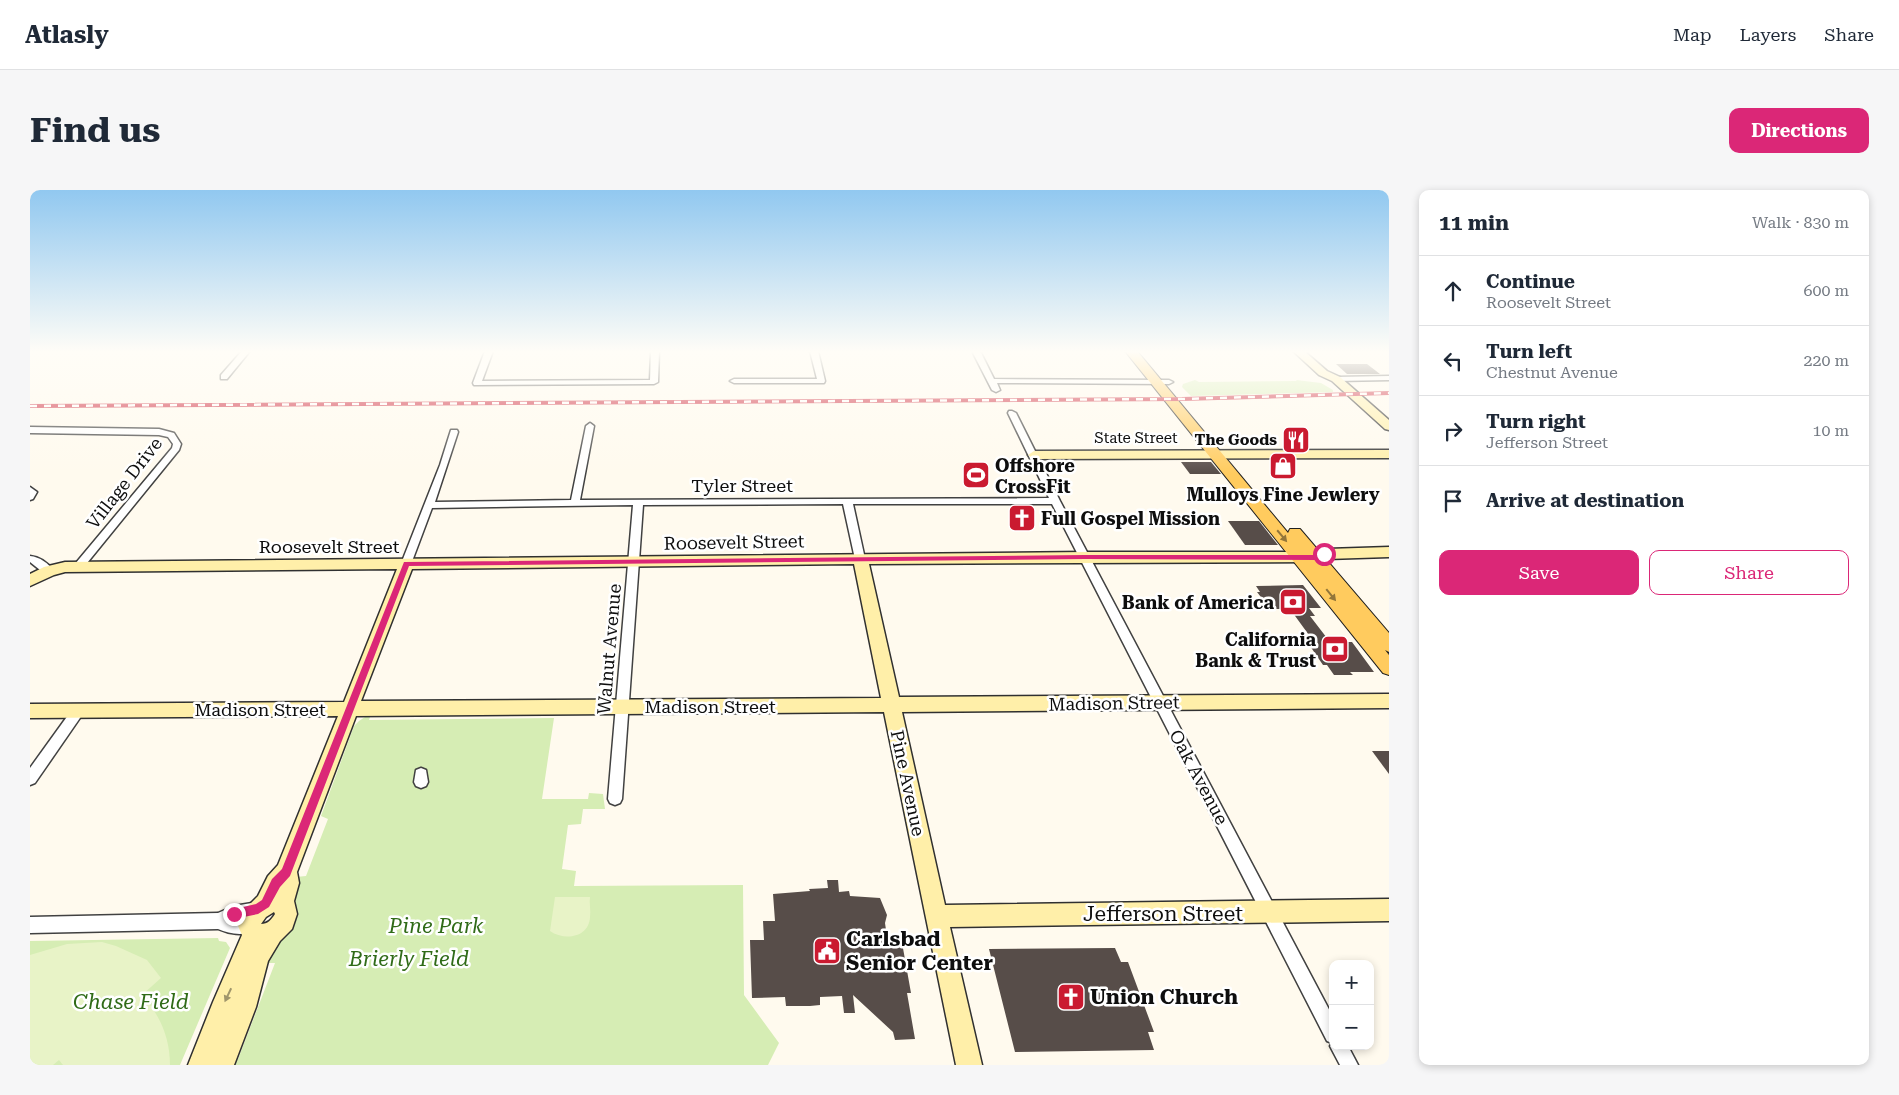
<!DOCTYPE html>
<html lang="en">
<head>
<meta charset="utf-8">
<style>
  :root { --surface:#fff; --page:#f6f6f7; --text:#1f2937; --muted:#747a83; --line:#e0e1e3; --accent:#db2777 }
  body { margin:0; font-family:"Roboto Serif",serif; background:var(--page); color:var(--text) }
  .controls { position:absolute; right:15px; bottom:15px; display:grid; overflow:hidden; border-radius:10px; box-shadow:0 2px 8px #0003 }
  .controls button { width:45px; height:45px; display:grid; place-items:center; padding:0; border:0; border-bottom:1px solid var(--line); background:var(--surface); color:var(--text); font:25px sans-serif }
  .stop { position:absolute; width:15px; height:15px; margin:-11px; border:4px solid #db2777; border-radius:50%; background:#fff }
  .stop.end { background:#db2777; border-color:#fff; box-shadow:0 1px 5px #0008 }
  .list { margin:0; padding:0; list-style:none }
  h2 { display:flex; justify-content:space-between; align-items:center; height:65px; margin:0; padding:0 20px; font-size:21px }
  h2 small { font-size:16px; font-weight:400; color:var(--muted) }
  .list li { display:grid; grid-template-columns:32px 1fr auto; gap:15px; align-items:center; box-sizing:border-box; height:70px; padding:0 20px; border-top:1px solid var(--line) }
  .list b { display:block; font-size:19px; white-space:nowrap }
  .list p { margin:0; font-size:16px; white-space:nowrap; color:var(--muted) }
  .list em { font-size:16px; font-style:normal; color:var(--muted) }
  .actions { display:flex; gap:10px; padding:15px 20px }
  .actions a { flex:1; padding:11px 0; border:1px solid var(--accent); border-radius:10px; text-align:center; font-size:18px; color:var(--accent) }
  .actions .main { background:var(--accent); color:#fff }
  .icon { flex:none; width:28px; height:28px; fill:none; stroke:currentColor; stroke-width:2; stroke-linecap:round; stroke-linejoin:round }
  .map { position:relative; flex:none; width:1359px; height:875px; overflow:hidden; border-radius:10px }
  header { display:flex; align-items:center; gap:30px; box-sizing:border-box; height:70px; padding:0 25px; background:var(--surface); border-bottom:1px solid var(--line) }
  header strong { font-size:24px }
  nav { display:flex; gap:28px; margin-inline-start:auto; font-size:18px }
  .intro { display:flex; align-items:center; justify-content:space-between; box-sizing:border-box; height:120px; padding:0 30px }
  h1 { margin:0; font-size:35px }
  .button { padding:12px 22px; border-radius:10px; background:var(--accent); color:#fff; font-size:18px; font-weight:700 }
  main { display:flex; gap:30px; padding:0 30px }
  aside { flex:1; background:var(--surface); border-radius:10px; box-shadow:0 2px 8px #0003 }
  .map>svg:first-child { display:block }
  .green { fill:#d6edb4 }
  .pitch { fill:#e8f3c7 }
  .building { fill:#574d49 }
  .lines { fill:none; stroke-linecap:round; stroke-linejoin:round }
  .street-casing { stroke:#414141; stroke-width:3 }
  .secondary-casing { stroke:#303030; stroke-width:3 }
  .primary-casing { stroke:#1f1f1f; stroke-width:2 }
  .street { fill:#fff; fill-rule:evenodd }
  .secondary { fill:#ffefa9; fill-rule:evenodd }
  .primary { fill:#ffcb5e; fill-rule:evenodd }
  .rail-casing { stroke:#ca1a30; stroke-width:4 }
  .rail { stroke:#fff; stroke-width:2.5; stroke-dasharray:7; stroke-linecap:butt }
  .oneway { fill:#93763a }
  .oneway2 { fill:#9f956b }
  .route { fill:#db2777 }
  .labels { text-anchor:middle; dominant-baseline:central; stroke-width:5; stroke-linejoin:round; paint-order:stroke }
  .far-street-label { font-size:15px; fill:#0e0e0e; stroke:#fff }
  .far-poi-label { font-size:15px; font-weight:bold; fill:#0e0e0e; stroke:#fff; text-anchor:end }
  .poi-label { font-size:18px; font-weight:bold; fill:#0e0e0e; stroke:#fff; text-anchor:start }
  .street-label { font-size:18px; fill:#0e0e0e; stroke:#fff }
  .near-street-label { font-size:21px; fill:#0e0e0e; stroke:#fff }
  .near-park-label { font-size:21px; font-style:italic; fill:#306b18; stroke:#fff }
  .near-poi-label { font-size:21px; font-weight:bold; fill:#0e0e0e; stroke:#fff; text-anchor:start }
</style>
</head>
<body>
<header>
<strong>Atlasly</strong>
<nav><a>Map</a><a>Layers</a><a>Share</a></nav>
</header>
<div class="intro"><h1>Find us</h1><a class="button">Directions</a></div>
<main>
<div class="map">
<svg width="1359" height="875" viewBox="0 0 1359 875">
  <rect width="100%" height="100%" fill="#fffaee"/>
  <g class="green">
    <path d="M 1165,190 L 1169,192 L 1267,191 L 1266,190 L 1291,193 L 1303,200 L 1303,202 L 1161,206 L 1152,197 L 1153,194 Z"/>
    <path d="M 335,527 L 340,527 L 339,530 L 524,528 L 512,609 L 558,609 L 559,603 L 573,604 L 575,619 L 553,619 L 551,634 L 538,635 L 532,679 L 546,681 L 544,696 L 713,695 L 714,805 L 749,853 L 738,875 L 194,875 L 208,869 L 245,773 L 236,773 L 235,771 L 264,729 C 267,719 266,713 259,705 L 266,687 L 276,686 L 298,629 L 291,626 L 294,618 L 324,536 L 329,531 Z"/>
    <path d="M 188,748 L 189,751 L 196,752 L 200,758 L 150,875 L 0,875 L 0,751 Z"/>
  </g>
  <g class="pitch">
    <path d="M 525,707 L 560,707 C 559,713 561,720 560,727 C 559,748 534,751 520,741 Z"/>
    <path d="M 72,752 L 86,756 L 117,770 L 131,788 L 112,805 C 130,825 140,848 140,875 L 33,875 L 29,870 L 23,875 L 0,875 L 0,765 L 37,754 Z"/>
  </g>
  <g class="building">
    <path d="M 1306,174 L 1337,174 L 1350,184 L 1317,184 Z"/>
    <path d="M 1151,272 L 1181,272 L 1191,284 L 1160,284 Z"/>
    <path d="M 1198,331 L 1229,331 L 1248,355 L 1215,355 Z"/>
    <path d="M 1273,395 L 1291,418 L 1279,418 L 1285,426 L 1280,426 L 1300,452 L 1322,452 L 1344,482 L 1320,482 L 1323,485 L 1304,485 L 1297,475 L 1293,475 L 1280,456 L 1283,456 L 1280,452 L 1284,452 L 1260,419 L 1243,419 L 1240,415 L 1237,415 L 1227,402 L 1230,402 L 1226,396 Z"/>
    <path d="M 1342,561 L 1359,561 L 1359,584 Z"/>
    <path d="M 797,690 L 808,690 L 809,702 L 819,701 L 820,706 L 850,708 L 857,725 L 855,733 L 857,747 L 871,747 L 881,803 L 877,803 L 885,849 L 865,850 L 863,842 L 823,805 L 825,823 L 814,823 L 812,806 L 790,807 L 790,815 L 780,816 L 756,816 L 755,807 L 722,808 L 720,750 L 734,750 L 733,731 L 745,731 L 743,704 L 780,701 L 779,699 L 798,698 Z"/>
    <path d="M 1085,758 L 1091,772 L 1098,772 L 1124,842 L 1118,842 L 1124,860 L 985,862 L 959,759 Z"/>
  </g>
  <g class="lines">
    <g class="street-casing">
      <g id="street">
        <path d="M 212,161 L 220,161 L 197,189 L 191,189 L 191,185 Z"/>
        <path d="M 455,161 L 463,161 L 452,191 L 620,190 L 621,161 L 629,161 L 628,192 L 624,194 L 444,195 L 443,193 Z"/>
        <path d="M 780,161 L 788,161 L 795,191 L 794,193 L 704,193 L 700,191 L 704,189 L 787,189 Z"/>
        <path d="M 942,161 L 950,161 L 964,189 L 1139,190 L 1143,192 L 1139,194 L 967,193 L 970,200 L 966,202 L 962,200 Z"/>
        <path d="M 1359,186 L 1359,190 L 1306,191 L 1302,189 L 1306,187 Z"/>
        <path d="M 979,221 L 982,221 L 986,223 L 1030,311 L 1303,827 L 1303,856 L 1318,856 L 1328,875 L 1310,875 L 1300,856 L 1302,853 L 1297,851 L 1022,314 L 823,314 L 835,369 L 830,372 L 825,369 L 813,314 L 613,315 L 592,609 L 590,613 L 585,615 L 580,613 L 578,609 L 603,315 L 402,318 L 381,374 L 376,377 L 371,374 L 410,275 L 421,240 L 427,240 L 428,242 L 405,312 L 541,310 L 556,236 L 560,233 L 564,236 L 550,310 L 1019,308 L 978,223 Z"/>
        <path d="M 0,237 L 129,239 L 144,243 L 151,254 L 149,260 L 53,378 L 45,378 L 44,376 L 45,374 L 142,258 L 143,254 L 138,247 L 129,245 L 0,243 Z"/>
        <path d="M 0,297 L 7,302 L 3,309 L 0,310 Z"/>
        <path d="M 0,366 C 10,367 18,373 24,381 L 23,384 L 15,384 L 0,372 Z"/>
        <path d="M 48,516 L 52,517 L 54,521 L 52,525 L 5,593 L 0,595 L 0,578 L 44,517 Z"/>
        <path d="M 391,578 L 396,580 L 398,592 L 396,596 L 391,598 L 386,596 L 384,592 L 386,580 Z"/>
        <path d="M 228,712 L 233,714 L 236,719 L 233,724 L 219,728 L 224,731 L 227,736 L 224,741 C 213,746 199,744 188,739 L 0,743 L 0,727 L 188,723 L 204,716 Z"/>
      </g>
    </g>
    <g class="secondary-casing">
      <g id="secondary">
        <path d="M 1263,161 L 1274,161 L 1297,181 L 1310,187 L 1359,230 L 1359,240 L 1355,239 L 1302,191 L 1289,185 Z"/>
        <path d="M 1359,260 L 1359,268 L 1004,269 L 998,265 L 1004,261 Z"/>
        <path d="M 1359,357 L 1359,367 L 1297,369 L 1285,372 L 839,374 L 869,507 L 1359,504 L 1359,518 L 872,522 L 915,715 L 1359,709 L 1359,731 L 920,737 L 952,875 L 926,875 L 854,522 L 326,526 L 267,682 L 269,693 L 264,711 L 267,724 L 262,739 L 250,751 L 238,771 L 226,817 L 204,875 L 158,875 L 183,812 L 212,745 L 208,736 L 215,719 L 228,706 L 238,686 L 248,675 L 308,526 L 0,528 L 0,514 L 314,512 L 367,379 L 35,382 L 24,385 L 0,396 L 0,384 L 14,377 L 35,372 L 1055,362 L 1285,362 L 1297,359 ZM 824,374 L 851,508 L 331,511 L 382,379 ZM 244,722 L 245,724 C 241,730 238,734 231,734 L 236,727 Z"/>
      </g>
    </g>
    <g class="primary-casing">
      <path id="primary" d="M 1095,161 L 1107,161 L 1258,343 L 1260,339 L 1270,339 L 1359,443 L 1359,462 L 1355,460 L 1359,465 L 1359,485 L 1353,483 Z"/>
    </g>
    <use href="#street" class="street"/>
    <use href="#secondary" class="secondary"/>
    <use href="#primary" class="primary"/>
    <g class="rail-casing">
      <path id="rail" d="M 0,216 L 1152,209 L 1359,203"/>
    </g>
    <use href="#rail" class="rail"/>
  </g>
  <defs><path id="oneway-solid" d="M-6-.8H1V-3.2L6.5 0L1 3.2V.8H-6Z" transform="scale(1.25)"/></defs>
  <g class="oneway">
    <use href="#oneway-solid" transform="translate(1252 346) rotate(50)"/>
    <use href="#oneway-solid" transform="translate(1301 405) rotate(51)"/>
  </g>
  <use class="oneway2" href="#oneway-solid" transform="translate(198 805) rotate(115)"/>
  <linearGradient id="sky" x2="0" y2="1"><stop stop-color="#91c8f0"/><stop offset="0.57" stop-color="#fffdf7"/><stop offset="1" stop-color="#fffdf7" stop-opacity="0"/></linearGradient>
  <rect width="1359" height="284" fill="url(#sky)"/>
  <path class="route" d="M 1294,362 L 1297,364 L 1285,370 L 1055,369 L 379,376 L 260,686 L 250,697 L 239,717 L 228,724 L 204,729 L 200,727 L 198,724 L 200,720 L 226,714 L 232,710 L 242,689 L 252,679 L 374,372 L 1055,365 L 1285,365 Z"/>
  <defs>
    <g id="restaurant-square" transform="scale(1.4375)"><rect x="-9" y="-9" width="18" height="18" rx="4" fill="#ca1a30" stroke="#fff"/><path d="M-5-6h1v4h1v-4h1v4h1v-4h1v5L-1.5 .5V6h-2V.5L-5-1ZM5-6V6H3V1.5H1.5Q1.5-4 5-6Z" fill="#fff"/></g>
    <g id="shop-square" transform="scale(1.4375)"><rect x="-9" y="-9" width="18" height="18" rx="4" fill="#ca1a30" stroke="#fff"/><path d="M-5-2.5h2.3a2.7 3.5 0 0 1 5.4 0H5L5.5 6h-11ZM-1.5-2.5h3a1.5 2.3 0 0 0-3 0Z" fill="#fff"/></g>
    <g id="stadium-square" transform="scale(1.4375)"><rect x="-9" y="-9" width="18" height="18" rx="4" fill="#ca1a30" stroke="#fff"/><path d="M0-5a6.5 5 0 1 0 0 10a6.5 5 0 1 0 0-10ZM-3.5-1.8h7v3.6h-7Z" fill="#fff"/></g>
    <g id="church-square" transform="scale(1.4375)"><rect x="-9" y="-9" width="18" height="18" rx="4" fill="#ca1a30" stroke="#fff"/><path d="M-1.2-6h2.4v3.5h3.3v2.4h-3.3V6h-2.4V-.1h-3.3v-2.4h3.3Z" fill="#fff"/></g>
    <g id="bank-square" transform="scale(1.4375)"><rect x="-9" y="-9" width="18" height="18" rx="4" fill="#ca1a30" stroke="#fff"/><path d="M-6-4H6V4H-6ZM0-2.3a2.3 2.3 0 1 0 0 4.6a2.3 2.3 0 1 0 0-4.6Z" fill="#fff"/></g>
    <g id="civic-square" transform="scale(1.4375)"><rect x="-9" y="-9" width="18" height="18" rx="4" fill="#ca1a30" stroke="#fff"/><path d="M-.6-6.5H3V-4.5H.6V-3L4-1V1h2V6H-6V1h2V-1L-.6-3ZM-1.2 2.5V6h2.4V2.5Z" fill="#fff"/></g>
  </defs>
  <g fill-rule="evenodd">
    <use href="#restaurant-square" x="1266" y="250"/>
    <use href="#shop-square" x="1253" y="276"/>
    <use href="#stadium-square" x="946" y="285"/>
    <use href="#church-square" x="992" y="328"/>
    <use href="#bank-square" x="1263" y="412"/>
    <use href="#bank-square" x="1305" y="459"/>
    <use href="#civic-square" x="797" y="761"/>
    <use href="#church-square" x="1041" y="807"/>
  </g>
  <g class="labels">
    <g class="far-street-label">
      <text x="1106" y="248">State Street</text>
    </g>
    <g class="far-poi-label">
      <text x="1247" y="250">The Goods</text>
    </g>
    <g class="poi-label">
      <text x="965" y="275">Offshore<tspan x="965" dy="21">CrossFit</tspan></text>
      <text x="1253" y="304" text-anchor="middle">Mulloys Fine Jewlery</text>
      <text x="1011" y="328">Full Gospel Mission</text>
      <text x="1244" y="412" text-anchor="end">Bank of America</text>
      <text x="1286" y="449" text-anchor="end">California<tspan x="1286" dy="21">Bank &amp; Trust</tspan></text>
    </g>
    <g class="street-label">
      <text transform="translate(94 293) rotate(-52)">Village Drive</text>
      <text x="712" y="295">Tyler Street</text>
      <text transform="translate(704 352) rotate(-1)">Roosevelt Street</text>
      <text x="299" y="356">Roosevelt Street</text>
      <text transform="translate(579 459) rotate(-85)">Walnut Avenue</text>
      <text transform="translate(1084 513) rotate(-1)">Madison Street</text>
      <text x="680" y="516">Madison Street</text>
      <text x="230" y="519">Madison Street</text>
      <text transform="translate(1169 587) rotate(62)">Oak Avenue</text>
      <text transform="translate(878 593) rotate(78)">Pine Avenue</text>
    </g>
    <g class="near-street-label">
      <text x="1133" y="724">Jefferson Street</text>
    </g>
    <g class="near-park-label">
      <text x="406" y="736">Pine Park</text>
      <text x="379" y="769">Brierly Field</text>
      <text x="101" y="812">Chase Field</text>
    </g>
    <g class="near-poi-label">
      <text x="816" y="749">Carlsbad<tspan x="816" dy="24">Senior Center</tspan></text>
      <text x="1060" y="807">Union Church</text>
    </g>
  </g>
</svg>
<div class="controls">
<button>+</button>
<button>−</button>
</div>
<div class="stop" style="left:1294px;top:364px"></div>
<div class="stop end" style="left:204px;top:724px"></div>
</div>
<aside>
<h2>11 min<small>Walk · 830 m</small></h2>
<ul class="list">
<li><svg class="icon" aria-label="ahead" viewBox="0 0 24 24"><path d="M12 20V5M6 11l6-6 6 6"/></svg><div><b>Continue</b><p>Roosevelt Street</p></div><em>600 m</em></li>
<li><svg class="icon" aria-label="left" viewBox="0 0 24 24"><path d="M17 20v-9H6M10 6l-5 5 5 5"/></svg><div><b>Turn left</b><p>Chestnut Avenue</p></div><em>220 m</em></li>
<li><svg class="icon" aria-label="right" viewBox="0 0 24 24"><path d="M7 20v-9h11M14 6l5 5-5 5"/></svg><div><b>Turn right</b><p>Jefferson Street</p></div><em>10 m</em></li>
<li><svg class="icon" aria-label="arrive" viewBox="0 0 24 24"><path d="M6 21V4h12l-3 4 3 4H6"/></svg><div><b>Arrive at destination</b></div></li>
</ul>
<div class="actions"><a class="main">Save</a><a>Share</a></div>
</aside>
</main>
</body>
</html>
